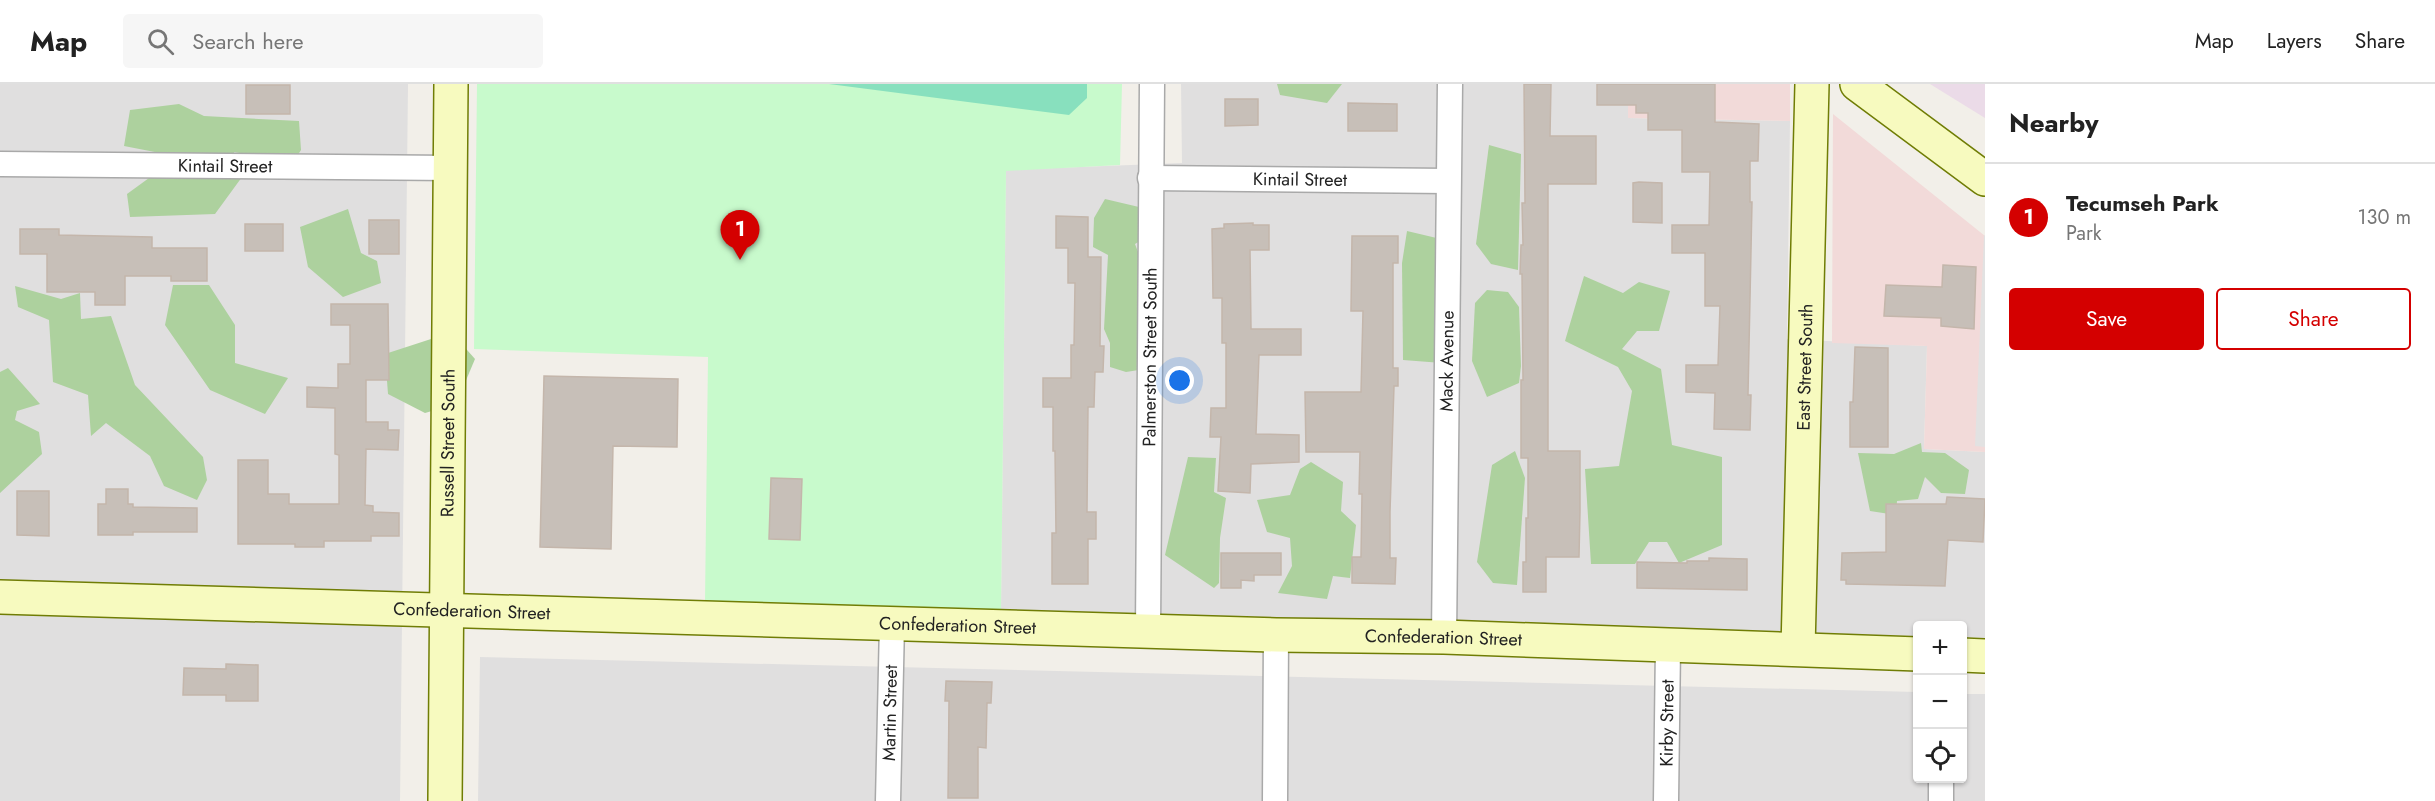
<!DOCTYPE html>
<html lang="en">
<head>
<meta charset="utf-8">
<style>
  :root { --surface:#fff; --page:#f6f6f6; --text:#222; --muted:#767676; --line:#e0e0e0; --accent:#d40000 }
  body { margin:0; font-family:Jost,sans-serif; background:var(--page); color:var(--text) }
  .controls { position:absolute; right:18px; bottom:18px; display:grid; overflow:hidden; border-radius:6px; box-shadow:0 2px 4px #0004 }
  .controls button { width:54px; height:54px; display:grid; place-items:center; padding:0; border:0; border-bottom:2px solid var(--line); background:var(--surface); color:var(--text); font:30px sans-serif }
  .you { position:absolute; left:1180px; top:297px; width:21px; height:21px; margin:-15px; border:4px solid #fff; border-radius:50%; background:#1a73e8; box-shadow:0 0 0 9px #1a73e833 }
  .badge { display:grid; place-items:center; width:39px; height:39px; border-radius:50%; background:var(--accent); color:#fff; font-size:20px; font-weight:700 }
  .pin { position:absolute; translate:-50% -50px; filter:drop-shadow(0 2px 3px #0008) }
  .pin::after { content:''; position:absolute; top:32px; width:21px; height:18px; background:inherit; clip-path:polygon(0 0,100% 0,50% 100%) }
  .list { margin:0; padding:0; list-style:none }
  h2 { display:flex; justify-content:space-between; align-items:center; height:78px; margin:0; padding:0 24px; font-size:26px }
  h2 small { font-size:20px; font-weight:400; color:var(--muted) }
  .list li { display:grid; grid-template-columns:39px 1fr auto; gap:18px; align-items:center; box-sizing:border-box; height:108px; padding:0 24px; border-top:2px solid var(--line) }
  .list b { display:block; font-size:22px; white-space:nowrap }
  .list p { margin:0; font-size:20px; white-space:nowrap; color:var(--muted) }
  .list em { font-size:20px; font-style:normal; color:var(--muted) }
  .actions { display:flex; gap:12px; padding:18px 24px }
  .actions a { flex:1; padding:14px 0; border:2px solid var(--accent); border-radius:6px; text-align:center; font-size:21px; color:var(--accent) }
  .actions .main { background:var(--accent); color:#fff }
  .icon { flex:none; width:33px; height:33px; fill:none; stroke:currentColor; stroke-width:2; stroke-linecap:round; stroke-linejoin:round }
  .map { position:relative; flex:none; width:1985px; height:717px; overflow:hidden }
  header { display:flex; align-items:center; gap:36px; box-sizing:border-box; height:84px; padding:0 30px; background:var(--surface); border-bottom:2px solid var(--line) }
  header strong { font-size:28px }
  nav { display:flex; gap:33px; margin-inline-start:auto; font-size:21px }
  .search { width:420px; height:54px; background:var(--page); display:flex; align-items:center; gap:15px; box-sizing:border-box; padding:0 21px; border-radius:6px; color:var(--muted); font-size:22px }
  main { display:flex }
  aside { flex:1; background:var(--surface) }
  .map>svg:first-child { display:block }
  .residential { fill:#e0dfdf }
  .commercial { fill:#f2dad9 }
  .industrial { fill:#ebdbe8 }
  .forest { fill:#add19e }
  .park { fill:#c8facc }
  .pitch { fill:#88e0be }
  .parking { fill:#e2e2e2 }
  .building { fill:#c7bfb8; stroke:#c4b6ab; stroke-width:1.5 }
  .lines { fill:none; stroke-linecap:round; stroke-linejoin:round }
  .street-casing { stroke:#a9a9a9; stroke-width:27 }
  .secondary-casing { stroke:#707d05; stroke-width:36 }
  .street { stroke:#fff; stroke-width:24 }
  .secondary { stroke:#f7fabf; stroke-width:33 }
  .labels { text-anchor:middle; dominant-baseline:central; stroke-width:5; stroke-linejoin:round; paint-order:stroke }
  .street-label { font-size:18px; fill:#222; stroke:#fff }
</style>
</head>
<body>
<header>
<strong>Map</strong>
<div class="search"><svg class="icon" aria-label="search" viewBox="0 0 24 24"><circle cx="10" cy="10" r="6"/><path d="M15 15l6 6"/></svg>Search here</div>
<nav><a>Map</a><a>Layers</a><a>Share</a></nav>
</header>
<main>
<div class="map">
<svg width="1985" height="717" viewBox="0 0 1985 717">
  <rect width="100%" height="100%" fill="#f2efe9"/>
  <g class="residential">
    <path d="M 0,0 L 408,0 L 400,717 L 0,717 Z"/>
    <path d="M 1181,0 L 1628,0 L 1628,34 L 1790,37 L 1787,255 L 1927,262 L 1924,365 L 1985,368 L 1985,554 L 1963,553 L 1962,542 L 1918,542 L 1917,552 L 1001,527 L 1006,86 L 1182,79 Z"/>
    <path d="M 480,573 L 1917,608 L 1918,694 L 1962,694 L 1963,610 L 1985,610 L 1985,717 L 478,717 Z"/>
  </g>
  <g class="commercial">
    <path d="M 1628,0 L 1790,0 L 1790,37 L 1628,34 Z"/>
    <path d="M 1833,30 L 1985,152 L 1985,368 L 1924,365 L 1927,262 L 1832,259 Z"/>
  </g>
  <path class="industrial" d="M 1930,0 L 1985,0 L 1985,34 Z"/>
  <g class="forest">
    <path d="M 1277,0 L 1342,0 L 1327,19 L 1280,11 Z"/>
    <path d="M 179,20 L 204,32 L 299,37 L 301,66 L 286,89 L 260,73 L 234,68 L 242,93 L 215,130 L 130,133 L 127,110 L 160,86 L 160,69 L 124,62 L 130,26 Z"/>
    <path d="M 1489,61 L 1521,70 L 1518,186 L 1491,180 L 1476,160 Z"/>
    <path d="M 1105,115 L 1156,127 L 1155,148 L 1135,160 L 1138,168 L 1158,179 L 1145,285 L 1126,288 L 1110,283 L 1110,259 L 1104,245 L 1108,171 L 1093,163 L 1094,134 Z"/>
    <path d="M 348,125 L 361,169 L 377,177 L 381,199 L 343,213 L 308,183 L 300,143 Z"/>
    <path d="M 1407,147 L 1445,156 L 1442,279 L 1403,276 L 1402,179 Z"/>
    <path d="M 1584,192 L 1623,209 L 1639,198 L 1670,207 L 1659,247 L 1637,247 L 1622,265 L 1661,285 L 1672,361 L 1722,373 L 1722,461 L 1679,479 L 1667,458 L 1649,458 L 1635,480 L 1591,480 L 1585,385 L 1619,382 L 1632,307 L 1618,283 L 1565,257 Z"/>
    <path d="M 173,201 L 209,201 L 235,241 L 235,279 L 288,294 L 265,330 L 210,306 L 165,241 Z"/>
    <path d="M 15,202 L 61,215 L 80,209 L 81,235 L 111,232 L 135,301 L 203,373 L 207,396 L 197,416 L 164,402 L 150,372 L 106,339 L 91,352 L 88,311 L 53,298 L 49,236 L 18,223 Z"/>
    <path d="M 1487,206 L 1508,208 L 1519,223 L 1521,282 L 1519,299 L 1487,313 L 1472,277 L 1475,219 Z"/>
    <path d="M 431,255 L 460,258 L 475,275 L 456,320 L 425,329 L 388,310 L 385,270 Z"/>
    <path d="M 8,284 L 40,320 L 17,327 L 15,336 L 39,348 L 42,370 L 0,409 L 0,288 Z"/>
    <path d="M 1921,359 L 1922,368 L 1945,369 L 1969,386 L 1965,410 L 1941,409 L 1925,393 L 1918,415 L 1897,417 L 1896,431 L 1870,427 L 1858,369 L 1894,370 Z"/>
    <path d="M 1515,367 L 1525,394 L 1517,501 L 1493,499 L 1477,478 L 1492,381 Z"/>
    <path d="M 1188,373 L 1216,374 L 1214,408 L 1226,414 L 1220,454 L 1219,499 L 1214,504 L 1165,471 Z"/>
    <path d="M 1311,378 L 1343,398 L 1341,427 L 1356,441 L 1350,494 L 1333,492 L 1327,515 L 1278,509 L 1292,482 L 1290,454 L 1267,448 L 1257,416 L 1290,411 L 1300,385 Z"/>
  </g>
  <path class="park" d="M 477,0 L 1122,0 L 1120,81 L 1006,87 L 1001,527 L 705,518 L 708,273 L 474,265 Z"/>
  <path class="pitch" d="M 829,0 L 1087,0 L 1087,14 L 1069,31 Z"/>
  <path class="parking" d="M 1984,151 L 1985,152 L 1985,363 L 1975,362 Z"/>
  <g class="building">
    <path d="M 1524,0 L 1551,0 L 1550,52 L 1596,52 L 1596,100 L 1548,100 L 1548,367 L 1580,367 L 1580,427 L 1579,473 L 1546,473 L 1546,508 L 1523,508 L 1523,478 L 1526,478 L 1526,434 L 1528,434 L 1528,374 L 1521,374 L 1521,296 L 1523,296 L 1522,190 L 1520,190 L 1521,161 L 1523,161 L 1522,119 L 1525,119 Z"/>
    <path d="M 1597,0 L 1715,0 L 1715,38 L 1759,40 L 1758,77 L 1750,77 L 1750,118 L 1752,118 L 1748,311 L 1751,311 L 1750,346 L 1714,345 L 1715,309 L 1686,308 L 1686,281 L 1718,281 L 1720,222 L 1705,222 L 1705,169 L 1672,169 L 1672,141 L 1709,141 L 1710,88 L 1682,88 L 1682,46 L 1648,46 L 1648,29 L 1636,29 L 1636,21 L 1597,21 Z"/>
    <rect x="246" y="1" width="44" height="29"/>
    <path d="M 1225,15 L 1258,15 L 1258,41 L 1225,42 Z"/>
    <path d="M 1348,19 L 1397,20 L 1397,47 L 1348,47 Z"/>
    <path d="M 1639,98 L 1662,99 L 1662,139 L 1633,138 L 1633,99 Z"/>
    <path d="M 1056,132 L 1088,133 L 1088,173 L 1101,173 L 1100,262 L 1104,262 L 1103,288 L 1095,288 L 1094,323 L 1088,323 L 1087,428 L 1096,428 L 1096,455 L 1088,455 L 1088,500 L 1052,500 L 1052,449 L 1056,449 L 1055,367 L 1053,367 L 1053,323 L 1043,323 L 1043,294 L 1071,294 L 1071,261 L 1074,261 L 1075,199 L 1068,199 L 1068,164 L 1056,164 Z"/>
    <rect x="369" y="136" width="30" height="34"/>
    <path d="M 1253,139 L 1253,141 L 1269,141 L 1269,166 L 1250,166 L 1251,245 L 1301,245 L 1301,271 L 1259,271 L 1256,350 L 1299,351 L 1299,378 L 1251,380 L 1250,409 L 1218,407 L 1221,353 L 1210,353 L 1211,324 L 1226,324 L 1226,259 L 1222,259 L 1222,214 L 1213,214 L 1212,145 L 1224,144 L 1224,140 Z"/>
    <rect x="245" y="140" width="38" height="27"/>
    <path d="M 20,145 L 59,145 L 59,151 L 152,153 L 152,164 L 207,164 L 207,197 L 171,197 L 171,192 L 125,192 L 125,221 L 95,221 L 95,208 L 47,208 L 47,170 L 20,170 Z"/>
    <path d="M 1352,152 L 1398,152 L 1398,179 L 1393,179 L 1393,284 L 1398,284 L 1398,302 L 1394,302 L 1390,428 L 1390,474 L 1396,474 L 1395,500 L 1352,499 L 1352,473 L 1361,473 L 1362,410 L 1359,410 L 1360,368 L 1306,368 L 1305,308 L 1361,308 L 1363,227 L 1351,227 Z"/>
    <path d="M 1943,181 L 1976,183 L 1974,245 L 1941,242 L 1941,234 L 1884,232 L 1886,201 L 1942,203 Z"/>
    <path d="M 331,220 L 388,220 L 389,296 L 366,296 L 366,338 L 388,338 L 388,346 L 399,346 L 398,366 L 366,365 L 365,421 L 373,422 L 373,428 L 399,429 L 399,452 L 371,452 L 371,457 L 324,457 L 324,463 L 295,463 L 295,460 L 238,460 L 238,376 L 268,376 L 268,410 L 289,410 L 289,420 L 339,420 L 339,371 L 335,370 L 335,324 L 307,323 L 307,303 L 338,304 L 338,280 L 350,280 L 350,241 L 331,241 Z"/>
    <path d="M 1855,263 L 1888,264 L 1888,363 L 1850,363 L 1850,318 L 1853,318 Z"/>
    <path d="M 544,292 L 678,295 L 677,363 L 613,362 L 611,465 L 540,463 Z"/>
    <path d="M 771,394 L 802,395 L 800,456 L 769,455 Z"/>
    <path d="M 106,405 L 128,405 L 128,420 L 133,420 L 133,423 L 197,424 L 197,448 L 133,448 L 133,451 L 98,451 L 98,420 L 106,420 Z"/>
    <path d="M 17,407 L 49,407 L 49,452 L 17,451 Z"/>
    <path d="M 1947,413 L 1985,415 L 1983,458 L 1948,456 L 1945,502 L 1846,500 L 1846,496 L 1841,496 L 1842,469 L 1886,468 L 1886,420 L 1946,420 Z"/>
    <path d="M 1221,469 L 1281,469 L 1281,491 L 1254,491 L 1254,497 L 1241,496 L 1241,504 L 1221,504 Z"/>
    <path d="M 1709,474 L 1747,475 L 1747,506 L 1637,504 L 1637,478 L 1687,479 L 1687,477 L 1709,477 Z"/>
    <path d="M 226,580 L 258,581 L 258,617 L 226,617 L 226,611 L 183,611 L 184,584 L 226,585 Z"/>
    <path d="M 946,597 L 992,598 L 991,619 L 987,619 L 986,664 L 978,663 L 978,714 L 948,714 L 949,617 L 945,617 Z"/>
  </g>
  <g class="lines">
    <g class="street-casing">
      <g id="street">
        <path id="s1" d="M 0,80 L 451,84"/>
        <path id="s2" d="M 1150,94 L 1448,97"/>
        <path id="s3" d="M 1148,546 L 1152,0"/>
        <path id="s4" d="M 1444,553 L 1450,0"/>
        <path id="s5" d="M 888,717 L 892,540"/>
        <path d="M 1275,717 L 1276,551"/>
        <path id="s6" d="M 1666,717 L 1668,562"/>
        <path d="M 1941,717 L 1941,694"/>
      </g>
    </g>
    <g class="secondary-casing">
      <g id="secondary">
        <path d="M 1857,0 L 1985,95"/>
        <path id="s7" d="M 0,513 L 1276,551 L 1444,553 L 1918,570"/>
        <path id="s8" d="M 1798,565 L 1812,0"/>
        <path d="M 1962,571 L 1985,572"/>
        <path id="s9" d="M 445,717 L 451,0"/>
      </g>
    </g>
    <use href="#street" class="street"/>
    <use href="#secondary" class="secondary"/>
  </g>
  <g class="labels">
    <g class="street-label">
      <text stroke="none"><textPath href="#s1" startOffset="225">Kintail Street</textPath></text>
      <text stroke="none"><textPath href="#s2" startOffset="150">Kintail Street</textPath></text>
      <text stroke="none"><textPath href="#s3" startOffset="273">Palmerston Street South</textPath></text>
      <text stroke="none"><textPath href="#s4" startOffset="276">Mack Avenue</textPath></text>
      <text stroke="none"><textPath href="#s8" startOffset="282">East Street South</textPath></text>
      <text stroke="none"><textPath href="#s9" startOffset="358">Russell Street South</textPath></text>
      <text stroke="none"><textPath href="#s7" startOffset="472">Confederation Street</textPath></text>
      <text stroke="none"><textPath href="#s7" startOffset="958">Confederation Street</textPath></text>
      <text stroke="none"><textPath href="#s7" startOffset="1444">Confederation Street</textPath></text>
      <text stroke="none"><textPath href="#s5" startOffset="88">Martin Street</textPath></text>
      <text stroke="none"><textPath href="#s6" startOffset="78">Kirby Street</textPath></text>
    </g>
  </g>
</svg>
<div class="controls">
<button>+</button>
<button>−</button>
<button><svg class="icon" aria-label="locate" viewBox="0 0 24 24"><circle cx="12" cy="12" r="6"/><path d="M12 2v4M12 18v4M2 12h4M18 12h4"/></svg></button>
</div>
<div class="you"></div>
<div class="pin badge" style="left:740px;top:176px">1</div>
</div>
<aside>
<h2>Nearby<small></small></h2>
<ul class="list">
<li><span class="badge">1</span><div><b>Tecumseh Park</b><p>Park</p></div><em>130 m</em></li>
</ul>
<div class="actions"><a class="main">Save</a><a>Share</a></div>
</aside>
</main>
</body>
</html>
